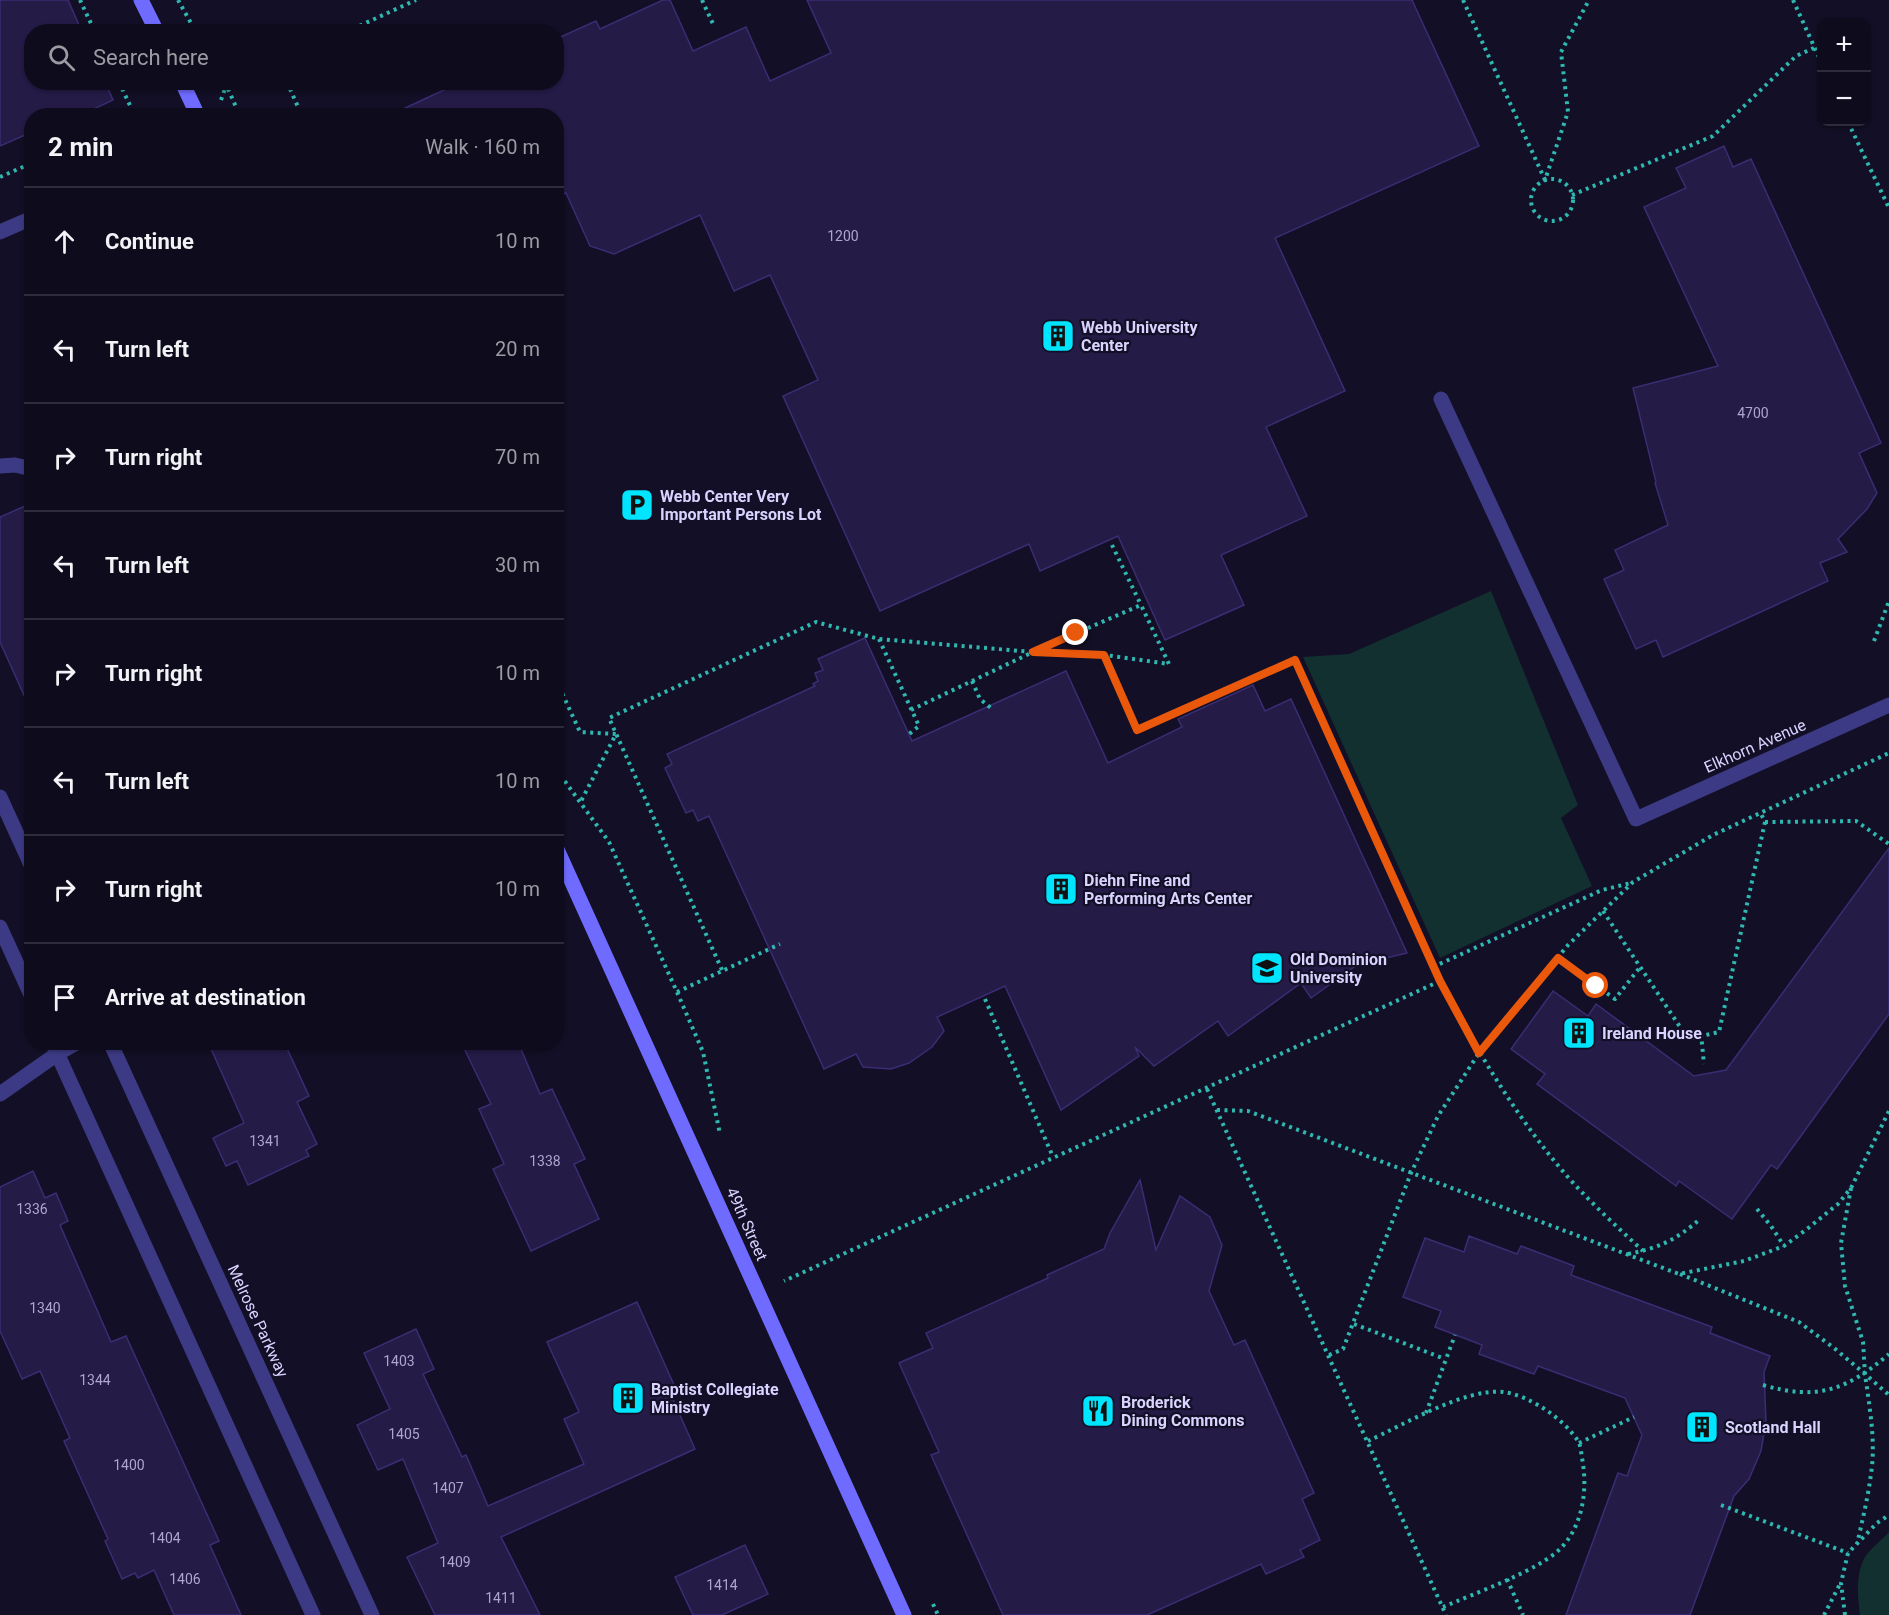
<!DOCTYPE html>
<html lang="en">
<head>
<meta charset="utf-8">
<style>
  :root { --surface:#0e0b1c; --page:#1c1929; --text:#f1f3f6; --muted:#9b9ba3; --line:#2e2b3b }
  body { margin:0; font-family:Roboto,sans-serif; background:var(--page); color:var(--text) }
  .controls { position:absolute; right:18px; top:18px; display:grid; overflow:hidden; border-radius:12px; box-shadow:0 2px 4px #0004 }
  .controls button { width:54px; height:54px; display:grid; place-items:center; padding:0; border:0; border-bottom:2px solid var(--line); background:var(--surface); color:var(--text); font:30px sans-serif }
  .stop { position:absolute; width:18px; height:18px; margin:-14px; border:4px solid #ea580c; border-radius:50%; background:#fff }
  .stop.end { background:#ea580c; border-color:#fff; box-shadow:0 2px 6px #0008 }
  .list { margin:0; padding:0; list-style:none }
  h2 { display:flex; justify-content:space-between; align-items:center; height:78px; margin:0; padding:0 24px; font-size:26px }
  h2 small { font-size:20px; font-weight:400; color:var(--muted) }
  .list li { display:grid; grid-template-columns:39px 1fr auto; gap:18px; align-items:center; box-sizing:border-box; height:108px; padding:0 24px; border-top:2px solid var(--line) }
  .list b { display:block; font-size:22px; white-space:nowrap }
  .list em { font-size:20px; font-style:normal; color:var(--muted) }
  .icon { flex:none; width:33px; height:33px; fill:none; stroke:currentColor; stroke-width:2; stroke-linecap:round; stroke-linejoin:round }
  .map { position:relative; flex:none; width:1889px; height:1615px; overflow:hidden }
  .search { position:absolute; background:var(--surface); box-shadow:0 2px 4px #0004; left:24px; top:24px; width:540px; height:66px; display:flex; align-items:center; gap:15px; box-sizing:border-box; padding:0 21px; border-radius:24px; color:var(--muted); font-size:22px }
  .panel { position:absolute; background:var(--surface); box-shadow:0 2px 4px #0004; left:24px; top:108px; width:540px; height:942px; border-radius:24px }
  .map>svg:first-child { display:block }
  .green { fill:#12302f }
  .building { fill:#241b47; stroke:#3b2d73; stroke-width:1.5 }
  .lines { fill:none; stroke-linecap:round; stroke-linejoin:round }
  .path { stroke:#2fb8b0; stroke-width:4; stroke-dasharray:3 4.5; stroke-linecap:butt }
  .lane { stroke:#3d3a85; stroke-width:15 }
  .street { stroke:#3d3a85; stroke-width:15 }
  .secondary { stroke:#6f6bff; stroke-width:15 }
  .route { stroke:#ea580c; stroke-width:8 }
  .labels { text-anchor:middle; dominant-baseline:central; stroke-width:4.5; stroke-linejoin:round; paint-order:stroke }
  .number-label { font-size:14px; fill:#aca6d1 }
  .poi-label { font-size:16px; font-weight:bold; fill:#d9d4ff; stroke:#130f26; text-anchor:start }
  .street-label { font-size:16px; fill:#d9d4ff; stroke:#130f26 }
</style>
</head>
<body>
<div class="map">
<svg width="1889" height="1615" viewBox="0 0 1889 1615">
  <rect width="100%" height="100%" fill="#130f26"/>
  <g class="green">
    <path d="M 1491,591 L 1578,805 L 1561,818 L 1592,886 L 1440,958 L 1303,657 L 1349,654 Z"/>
    <path d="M 1889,1532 L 1889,1615 L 1860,1615 C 1858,1596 1855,1575 1865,1557 C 1871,1548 1882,1540 1889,1532 Z"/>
  </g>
  <g class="building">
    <path d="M 0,0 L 68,0 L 82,32 L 32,32 L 32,82 L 105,82 L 113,100 L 79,116 L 32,116 L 32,132 L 0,146 Z"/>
    <path d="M 663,0 L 670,0 L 693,51 L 746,27 L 770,81 L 831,53 L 807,0 L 1412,0 L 1479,146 L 1275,238 L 1345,391 L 1266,427 L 1307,516 L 1221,555 L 1244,605 L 1165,640 L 1118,536 L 1040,571 L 1029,544 L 880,611 L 783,396 L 818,380 L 770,275 L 734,291 L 700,215 L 614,254 L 590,246 L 566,193 L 556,197 L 556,116 L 388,116 L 461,82 L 556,82 L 556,39 L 596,21 L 600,29 Z"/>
    <path d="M 1724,146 L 1733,167 L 1751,159 L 1881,443 L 1859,453 L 1877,493 L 1867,509 L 1838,539 L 1847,552 L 1820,563 L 1828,581 L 1663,657 L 1656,640 L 1636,649 L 1604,579 L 1624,570 L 1615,550 L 1668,525 L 1655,483 L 1656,482 L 1633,388 L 1718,366 L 1644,207 L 1686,188 L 1676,168 Z"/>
    <path d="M 32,503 L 32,713 L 0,642 L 0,517 Z"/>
    <path d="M 865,638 L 912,741 L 1066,671 L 1108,763 L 1182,727 L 1178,719 L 1253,685 L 1265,711 L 1291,699 L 1407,953 L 1357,965 L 1311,998 L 1301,983 L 1228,1036 L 1218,1021 L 1154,1066 L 1135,1047 L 1139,1056 L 1061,1110 L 1005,986 L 937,1017 L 944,1031 L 932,1047 L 909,1063 L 891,1069 L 863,1067 L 856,1054 L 824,1069 L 709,816 L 698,821 L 693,810 L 686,813 L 665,768 L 672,764 L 667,754 L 815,686 L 813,684 L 818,681 L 815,673 L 823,670 L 818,659 Z"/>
    <path d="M 1889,848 L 1889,1014 L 1777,1169 L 1771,1165 L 1732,1219 L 1679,1181 L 1676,1186 L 1537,1084 L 1545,1074 L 1511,1049 L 1553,991 L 1588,1016 L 1596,1004 L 1694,1076 L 1726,1070 Z"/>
    <path d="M 208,1042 L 284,1042 L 309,1096 L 297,1102 L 317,1144 L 306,1150 L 309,1156 L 248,1185 L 237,1161 L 226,1166 L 213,1138 L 244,1123 Z"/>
    <path d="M 461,1042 L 518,1042 L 540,1094 L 552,1089 L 585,1159 L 574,1164 L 599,1219 L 531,1251 L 493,1169 L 504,1164 L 479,1109 L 491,1104 Z"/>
    <path d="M 33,1171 L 45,1198 L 56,1193 L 68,1221 L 60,1225 L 111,1342 L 126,1336 L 219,1541 L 210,1545 L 241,1615 L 174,1615 L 154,1570 L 138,1578 L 135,1573 L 122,1579 L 105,1541 L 108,1539 L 64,1441 L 70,1438 L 40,1371 L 22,1379 L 0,1331 L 0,1187 Z"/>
    <path d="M 1140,1180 L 1156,1250 L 1180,1196 L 1210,1217 L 1222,1245 L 1209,1291 L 1234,1345 L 1245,1340 L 1314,1493 L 1302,1499 L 1320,1540 L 1300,1550 L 1304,1557 L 1266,1574 L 1261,1564 L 1147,1615 L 1003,1615 L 931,1455 L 939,1452 L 899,1363 L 933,1348 L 926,1333 L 1048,1278 L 1047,1275 L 1104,1249 L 1110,1233 Z"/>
    <path d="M 1469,1236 L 1517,1254 L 1521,1246 L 1574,1266 L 1571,1275 L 1712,1327 L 1710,1333 L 1770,1356 L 1764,1372 L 1766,1422 L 1761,1451 L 1749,1479 L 1734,1496 L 1690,1615 L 1566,1615 L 1618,1473 L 1627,1476 L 1642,1435 L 1625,1398 L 1538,1366 L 1534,1374 L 1479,1354 L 1482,1345 L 1435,1327 L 1441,1311 L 1403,1297 L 1425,1238 L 1464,1252 Z"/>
    <path d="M 637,1302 L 674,1385 L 668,1388 L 695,1449 L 501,1537 L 540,1615 L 435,1615 L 407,1557 L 438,1543 L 403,1459 L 378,1470 L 357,1425 L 390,1409 L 364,1353 L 416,1329 L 434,1369 L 423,1374 L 462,1457 L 466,1455 L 488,1506 L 584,1464 L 564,1419 L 579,1412 L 547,1342 Z"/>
    <path d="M 745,1545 L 768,1594 L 722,1615 L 693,1615 L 675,1577 Z"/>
  </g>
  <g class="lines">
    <g class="path">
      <path d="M 80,0 L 95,32"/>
      <path d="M 178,0 L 196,32"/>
      <path d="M 702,0 L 713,24"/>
      <path d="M 1463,0 L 1545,180 L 1568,112 L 1561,52 L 1589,0"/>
      <path d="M 1793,0 L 1822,64"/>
      <path d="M 346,32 L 416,0"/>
      <path d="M 119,82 L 135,116"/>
      <path d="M 225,82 L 240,116"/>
      <path d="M 287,82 L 302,116"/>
      <path d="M 221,100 L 226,86 L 234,82"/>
      <path d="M 1848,122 L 1889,208"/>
      <path d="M 0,177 L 32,163"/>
      <circle cx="1552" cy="200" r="21"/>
      <path d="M 1572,195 L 1713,136 L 1796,56 L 1814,48"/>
      <path d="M 556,223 L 557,223"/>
      <path d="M 1112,545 L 1141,605"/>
      <path d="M 879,639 L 919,726 L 908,735"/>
      <path d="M 1874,641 L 1889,601"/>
      <path d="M 556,680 L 580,732 L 616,734 L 580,803"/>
      <path d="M 972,681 L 980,699 L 991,708"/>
      <path d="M 911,710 L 1033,652 L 1141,605 L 1169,664 L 1105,655"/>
      <path d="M 556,769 L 609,842 L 677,992 L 703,1052 L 720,1134"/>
      <path d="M 1765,822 L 1856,821 L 1889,844"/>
      <path d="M 1603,911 L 1688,1039 L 1719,1032 L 1765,822 L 1760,812"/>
      <path d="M 1558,959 L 1615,999 L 1641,966"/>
      <path d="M 1433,967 L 1602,890 L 1631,883"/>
      <path d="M 722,970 L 609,718 L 816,622 L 879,639 L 1033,652 L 1104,655 L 1137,730 L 1295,660 L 1440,981 L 784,1281"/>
      <path d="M 1440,981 C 1474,1045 1510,1107 1556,1163 C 1582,1195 1613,1223 1643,1251"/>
      <path d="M 677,992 L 780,944"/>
      <path d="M 985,999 L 1053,1157"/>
      <path d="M 1701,1034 L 1704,1064"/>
      <path d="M 1207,1089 L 1446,1615"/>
      <path d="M 1217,1110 L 1248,1111 L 1679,1274 L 1744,1261 L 1784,1246 L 1807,1229 L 1838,1204 L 1851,1188 L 1889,1111"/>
      <path d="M 1851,1188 L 1841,1243 L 1845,1286 L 1863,1342 L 1865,1374 L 1889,1395"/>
      <path d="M 1757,1209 L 1771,1226 L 1784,1246"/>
      <path d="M 1628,1254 C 1659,1248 1676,1240 1700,1219"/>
      <path d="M 1680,1274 L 1799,1322 L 1834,1348 L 1865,1374 C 1869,1404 1875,1436 1872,1466 C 1869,1493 1863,1518 1857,1544"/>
      <path d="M 1354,1324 L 1445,1359"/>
      <path d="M 1329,1355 L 1343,1349 L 1411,1173 L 1438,1116 L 1479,1053 L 1568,945 L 1633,882 L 1713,835 L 1889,753"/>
      <path d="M 1763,1385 C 1817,1401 1847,1390 1889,1354"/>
      <path d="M 1426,1413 L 1455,1335"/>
      <path d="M 1368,1441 C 1403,1425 1465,1388 1503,1392 C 1529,1395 1564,1419 1578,1441 C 1581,1446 1581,1453 1582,1458 C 1588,1489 1583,1525 1561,1548 C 1540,1570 1473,1594 1443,1607"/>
      <path d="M 1579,1443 L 1634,1417"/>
      <path d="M 1721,1505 L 1848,1553"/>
      <path d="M 1507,1579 L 1523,1615"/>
      <path d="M 933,1604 L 938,1615"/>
      <path d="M 1824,1615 L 1840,1584"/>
      <path d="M 1845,1615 L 1841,1583 L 1848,1553 L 1877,1523 L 1889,1515"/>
    </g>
    <g class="lane">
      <path d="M 1441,399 L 1636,819 L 1889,705"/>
      <path d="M 0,466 L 15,465 L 32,469"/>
    </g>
    <g class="street">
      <path d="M 0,232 L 32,218"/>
      <path d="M 0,797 L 32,867"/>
      <path d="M 0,927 L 32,997"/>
      <path d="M 52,1042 L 313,1615"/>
      <path d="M 110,1042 L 372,1615"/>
      <path d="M 0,1094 L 57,1054 L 78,1042"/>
    </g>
    <g class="secondary">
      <path d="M 141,0 L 157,32"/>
      <path d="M 182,82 L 198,116"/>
      <path d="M 556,847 L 904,1615"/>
    </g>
  </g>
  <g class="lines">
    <path class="route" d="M 1076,633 L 1033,652 L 1104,655 L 1137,730 L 1295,660 L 1440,981 L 1479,1053 L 1558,958 L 1596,986"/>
  </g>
  <defs>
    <g id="building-square" transform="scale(1.725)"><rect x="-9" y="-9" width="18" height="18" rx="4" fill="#00e5ff" stroke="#130f26"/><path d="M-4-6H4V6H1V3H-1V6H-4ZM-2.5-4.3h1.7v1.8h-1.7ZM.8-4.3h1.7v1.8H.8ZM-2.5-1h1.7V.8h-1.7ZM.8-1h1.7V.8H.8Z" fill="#111"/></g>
    <g id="parking-square" transform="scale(1.725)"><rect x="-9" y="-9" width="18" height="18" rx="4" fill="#00e5ff" stroke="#130f26"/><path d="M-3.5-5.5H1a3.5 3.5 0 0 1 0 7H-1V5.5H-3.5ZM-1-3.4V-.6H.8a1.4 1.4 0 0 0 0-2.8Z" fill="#111"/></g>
    <g id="university-square" transform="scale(1.725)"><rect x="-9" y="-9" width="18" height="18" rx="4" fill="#00e5ff" stroke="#130f26"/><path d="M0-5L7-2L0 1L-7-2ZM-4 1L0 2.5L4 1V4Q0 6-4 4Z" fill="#111"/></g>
    <g id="restaurant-square" transform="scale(1.725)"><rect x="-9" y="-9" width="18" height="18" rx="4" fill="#00e5ff" stroke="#130f26"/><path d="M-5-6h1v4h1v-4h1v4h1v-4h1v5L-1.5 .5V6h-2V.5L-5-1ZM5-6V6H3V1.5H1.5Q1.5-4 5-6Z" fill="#111"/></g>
  </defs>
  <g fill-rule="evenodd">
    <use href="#building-square" x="1058" y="336"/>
    <use href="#parking-square" x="637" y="505"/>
    <use href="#building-square" x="1061" y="889"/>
    <use href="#university-square" x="1267" y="968"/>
    <use href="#building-square" x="1579" y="1033"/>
    <use href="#building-square" x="628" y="1398"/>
    <use href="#restaurant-square" x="1098" y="1411"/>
    <use href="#building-square" x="1702" y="1427"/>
  </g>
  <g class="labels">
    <g class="number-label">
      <text x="843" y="236">1200</text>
      <text x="1753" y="413">4700</text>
      <text x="265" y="1141">1341</text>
      <text x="545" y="1161">1338</text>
      <text x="32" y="1209">1336</text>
      <text x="45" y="1308">1340</text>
      <text x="399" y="1361">1403</text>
      <text x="95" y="1380">1344</text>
      <text x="404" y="1434">1405</text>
      <text x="129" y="1465">1400</text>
      <text x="448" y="1488">1407</text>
      <text x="165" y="1538">1404</text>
      <text x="455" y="1562">1409</text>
      <text x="185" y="1579">1406</text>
      <text x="722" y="1585">1414</text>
      <text x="501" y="1598">1411</text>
    </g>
    <g class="poi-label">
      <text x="1081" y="327">Webb University<tspan x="1081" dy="18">Center</tspan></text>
      <text x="660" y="496">Webb Center Very<tspan x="660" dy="18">Important Persons Lot</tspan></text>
      <text x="1084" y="880">Diehn Fine and<tspan x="1084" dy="18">Performing Arts Center</tspan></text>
      <text x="1290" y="959">Old Dominion<tspan x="1290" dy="18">University</tspan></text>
      <text x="1602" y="1033">Ireland House</text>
      <text x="651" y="1389">Baptist Collegiate<tspan x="651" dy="18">Ministry</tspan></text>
      <text x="1121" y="1402">Broderick<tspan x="1121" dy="18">Dining Commons</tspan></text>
      <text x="1725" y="1427">Scotland Hall</text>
    </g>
    <g class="street-label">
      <text transform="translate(1755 746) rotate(-24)">Elkhorn Avenue</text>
      <text transform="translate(747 1224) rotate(66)">49th Street</text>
      <text transform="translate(258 1321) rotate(65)">Melrose Parkway</text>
    </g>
  </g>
</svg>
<div class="controls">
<button>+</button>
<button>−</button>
</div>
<div class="stop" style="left:1596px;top:986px"></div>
<div class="stop end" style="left:1076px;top:633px"></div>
<div class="search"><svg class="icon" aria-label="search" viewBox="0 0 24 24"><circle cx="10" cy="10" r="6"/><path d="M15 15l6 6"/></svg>Search here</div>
<section class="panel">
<h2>2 min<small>Walk · 160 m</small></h2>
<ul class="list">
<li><svg class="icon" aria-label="ahead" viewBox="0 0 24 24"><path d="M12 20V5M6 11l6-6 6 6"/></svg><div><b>Continue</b></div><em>10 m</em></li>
<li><svg class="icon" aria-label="left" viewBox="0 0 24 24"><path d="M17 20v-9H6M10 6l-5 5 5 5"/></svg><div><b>Turn left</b></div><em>20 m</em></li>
<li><svg class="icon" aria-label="right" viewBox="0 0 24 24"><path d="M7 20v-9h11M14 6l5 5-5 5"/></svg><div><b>Turn right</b></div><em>70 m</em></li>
<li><svg class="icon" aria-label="left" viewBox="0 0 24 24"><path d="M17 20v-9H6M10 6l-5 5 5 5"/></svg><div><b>Turn left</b></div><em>30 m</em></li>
<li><svg class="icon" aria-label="right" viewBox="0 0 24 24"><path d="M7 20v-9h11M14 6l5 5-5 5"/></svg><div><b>Turn right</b></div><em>10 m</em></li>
<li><svg class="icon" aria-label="left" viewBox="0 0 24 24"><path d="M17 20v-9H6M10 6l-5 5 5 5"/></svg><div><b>Turn left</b></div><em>10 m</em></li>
<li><svg class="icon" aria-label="right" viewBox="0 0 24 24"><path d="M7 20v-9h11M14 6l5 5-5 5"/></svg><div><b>Turn right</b></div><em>10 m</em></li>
<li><svg class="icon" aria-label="arrive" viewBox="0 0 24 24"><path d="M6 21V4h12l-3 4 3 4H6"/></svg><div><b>Arrive at destination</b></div></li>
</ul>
</section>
</div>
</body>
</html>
